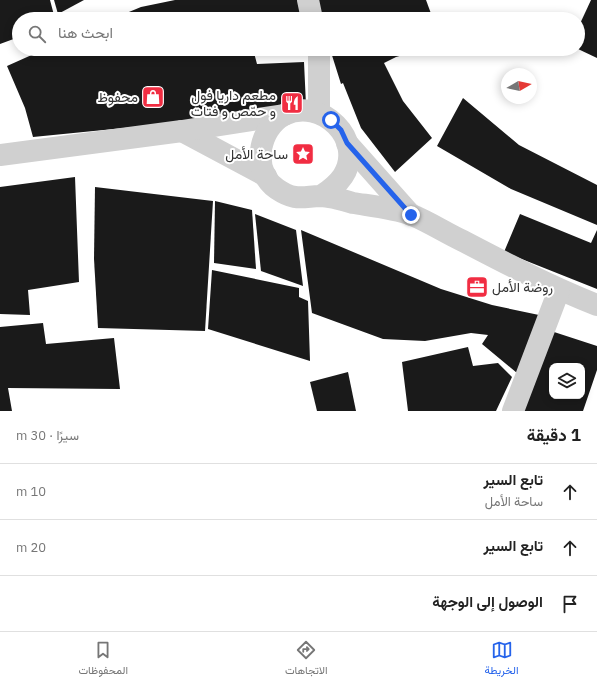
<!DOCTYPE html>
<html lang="ar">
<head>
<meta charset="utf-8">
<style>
  :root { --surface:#fff; --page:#f2f2f2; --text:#222; --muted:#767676; --line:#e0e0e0; --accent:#2563eb }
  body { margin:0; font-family:"IBM Plex Sans",Vazirmatn,sans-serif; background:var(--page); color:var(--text); direction:rtl }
  .controls { position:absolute; right:12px; bottom:12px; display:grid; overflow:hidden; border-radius:8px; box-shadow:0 2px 10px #0003 }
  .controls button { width:36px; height:36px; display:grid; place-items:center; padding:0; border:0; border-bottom:1px solid var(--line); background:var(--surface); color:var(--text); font:20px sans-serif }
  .compass { position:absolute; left:501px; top:68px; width:36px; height:36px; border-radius:50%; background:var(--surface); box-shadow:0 2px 10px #0003; rotate:81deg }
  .stop { position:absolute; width:12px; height:12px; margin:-9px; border:3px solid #2563eb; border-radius:50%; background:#fff }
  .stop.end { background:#2563eb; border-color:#fff; box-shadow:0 1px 4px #0008 }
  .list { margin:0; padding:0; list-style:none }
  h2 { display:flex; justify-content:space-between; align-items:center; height:52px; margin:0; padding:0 16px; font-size:17px }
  h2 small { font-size:13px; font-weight:400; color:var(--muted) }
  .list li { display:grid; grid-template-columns:26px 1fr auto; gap:12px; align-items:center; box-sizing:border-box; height:56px; padding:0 16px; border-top:1px solid var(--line) }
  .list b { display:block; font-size:15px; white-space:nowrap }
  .list p { margin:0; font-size:13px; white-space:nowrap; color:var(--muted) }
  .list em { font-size:13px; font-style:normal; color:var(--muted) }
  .icon { flex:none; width:22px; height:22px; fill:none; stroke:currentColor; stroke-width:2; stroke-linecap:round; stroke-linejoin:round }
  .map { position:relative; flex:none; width:597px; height:411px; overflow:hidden; direction:ltr }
  .search { position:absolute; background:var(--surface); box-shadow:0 2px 10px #0003; left:12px; right:12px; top:12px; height:44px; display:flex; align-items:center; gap:10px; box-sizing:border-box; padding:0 14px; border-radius:22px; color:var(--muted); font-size:15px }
  .sheet { height:220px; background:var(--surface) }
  nav { display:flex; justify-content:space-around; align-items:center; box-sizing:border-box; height:56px; border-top:1px solid var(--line); background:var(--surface); font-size:11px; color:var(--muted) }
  nav a { display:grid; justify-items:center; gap:2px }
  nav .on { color:var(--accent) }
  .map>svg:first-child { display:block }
  .building { fill:#1a1a1a; fill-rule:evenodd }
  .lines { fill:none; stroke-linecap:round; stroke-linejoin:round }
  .street { stroke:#d0d0d0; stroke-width:22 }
  .route { stroke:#2563eb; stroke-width:5 }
  .labels { text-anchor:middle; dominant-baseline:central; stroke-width:4; stroke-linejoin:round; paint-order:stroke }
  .poi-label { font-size:14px; fill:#333; stroke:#fff; text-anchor:end }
</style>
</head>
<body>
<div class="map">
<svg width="597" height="411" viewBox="0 0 597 411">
  <rect width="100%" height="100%" fill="#fff"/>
  <g class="building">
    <path d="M 0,0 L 50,0 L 55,19 L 19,19 L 19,37 L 0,44 Z"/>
    <path d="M 54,0 L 84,0 L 58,14 Z"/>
    <path d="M 175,0 L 299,0 L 301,19 L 112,19 L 141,7 Z"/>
    <path d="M 316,0 L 426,0 L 433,19 L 321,19 Z"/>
    <path d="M 591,0 L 597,0 L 597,58 L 578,49 L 578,28 Z"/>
    <path d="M 45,49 L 253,49 L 257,64 L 304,62 L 306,105 L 134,127 L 33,137 L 25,108 L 7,66 Z"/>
    <path d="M 330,49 L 424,49 L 396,57 L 384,63 L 403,101 L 432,138 L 395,172 L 361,128 L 343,83 L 341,84 Z"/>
    <path d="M 463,98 L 519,145 L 597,185 L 597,225 L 511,189 L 437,146 Z"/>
    <path d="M 75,177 L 79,282 L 28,290 L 30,315 L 0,314 L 0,187 Z"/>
    <path d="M 95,187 L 213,201 L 205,331 L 98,328 L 94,259 Z"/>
    <path d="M 215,201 L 252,210 L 256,269 L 214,263 Z"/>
    <path d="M 255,214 L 296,230 L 303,286 L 261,271 Z"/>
    <path d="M 520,214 L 591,243 L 597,230 L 597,289 L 504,252 Z"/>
    <path d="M 301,230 L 441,289 L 492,305 L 539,315 L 517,373 L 482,344 L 488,335 L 471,333 L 425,341 L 383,339 L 312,313 Z"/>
    <path d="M 212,270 L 299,288 L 299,297 L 308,301 L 310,361 L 208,329 Z"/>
    <path d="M 43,323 L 46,344 L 114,338 L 120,389 L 8,388 L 12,411 L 0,411 L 0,327 Z"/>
    <path d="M 551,331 L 597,346 L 597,370 L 583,411 L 520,411 ZM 552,366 L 582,366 L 582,396 L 552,396 Z"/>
    <path d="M 468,347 L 473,366 L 498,363 L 512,377 L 496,411 L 408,411 L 402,362 Z"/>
    <path d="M 348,372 L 356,411 L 317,411 L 310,382 Z"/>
  </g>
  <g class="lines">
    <g class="street">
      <path d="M 308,0 L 312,19"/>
      <path d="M 319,49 L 319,113"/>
      <path d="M 182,131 L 266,176"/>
      <path d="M 347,143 L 411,215"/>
      <path d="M 0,155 L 182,131 L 284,115"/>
      <path d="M 321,196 C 330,190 337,185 343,176 C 366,140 321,96 284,115 C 258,129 251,171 277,189 C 295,201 301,197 320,196 C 330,196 343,200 353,203 C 372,206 394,208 412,215 C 429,222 446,233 463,241 C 507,264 551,287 597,305"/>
      <path d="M 513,411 L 559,290"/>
    </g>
  </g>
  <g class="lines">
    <path class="route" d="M 331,120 L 341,130 L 347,143 L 411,215"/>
  </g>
  <defs>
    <g id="shop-square" transform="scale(1.15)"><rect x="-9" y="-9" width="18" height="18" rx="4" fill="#f12d42" stroke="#fff"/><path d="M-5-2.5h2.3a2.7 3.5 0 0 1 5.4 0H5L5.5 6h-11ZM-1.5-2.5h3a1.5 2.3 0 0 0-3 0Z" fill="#fff"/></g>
    <g id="restaurant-square" transform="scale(1.15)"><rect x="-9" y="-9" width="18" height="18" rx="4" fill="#f12d42" stroke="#fff"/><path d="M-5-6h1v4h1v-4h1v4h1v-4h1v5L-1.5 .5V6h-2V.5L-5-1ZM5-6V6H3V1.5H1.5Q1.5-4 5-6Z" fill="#fff"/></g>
    <g id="sight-square" transform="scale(1.15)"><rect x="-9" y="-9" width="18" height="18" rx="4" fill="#f12d42" stroke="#fff"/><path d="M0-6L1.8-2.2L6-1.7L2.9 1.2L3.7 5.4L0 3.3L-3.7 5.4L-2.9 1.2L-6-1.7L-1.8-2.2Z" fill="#fff"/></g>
    <g id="office-square" transform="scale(1.15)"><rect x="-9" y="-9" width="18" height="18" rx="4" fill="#f12d42" stroke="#fff"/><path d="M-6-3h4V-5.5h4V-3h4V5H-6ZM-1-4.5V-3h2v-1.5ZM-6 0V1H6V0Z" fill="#fff"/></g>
  </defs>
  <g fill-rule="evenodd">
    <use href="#shop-square" x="153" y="97"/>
    <use href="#restaurant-square" x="292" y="103"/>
    <use href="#sight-square" x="303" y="154"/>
    <use href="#office-square" x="477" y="287"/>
  </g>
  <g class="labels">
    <g class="poi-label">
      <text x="276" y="95">مطعم داريا فول<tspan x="276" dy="16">و حمّص و فتات</tspan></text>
      <text x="138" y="97">محفوظ</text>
      <text x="288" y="154">ساحة الأمل</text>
      <text x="492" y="287" text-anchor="start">روضة الأمل</text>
    </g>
  </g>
</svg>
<div class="controls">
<button><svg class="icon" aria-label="layers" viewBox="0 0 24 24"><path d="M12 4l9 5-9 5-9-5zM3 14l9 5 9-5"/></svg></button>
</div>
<svg class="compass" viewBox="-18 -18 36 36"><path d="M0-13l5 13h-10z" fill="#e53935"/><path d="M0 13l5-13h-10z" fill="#767676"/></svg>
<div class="stop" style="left:331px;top:120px"></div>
<div class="stop end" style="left:411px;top:215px"></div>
<div class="search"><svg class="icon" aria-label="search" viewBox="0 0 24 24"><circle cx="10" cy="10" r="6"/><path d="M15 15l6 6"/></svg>ابحث هنا</div>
</div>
<section class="sheet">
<h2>1 دقيقة<small>سيرًا · 30 m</small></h2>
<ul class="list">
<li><svg class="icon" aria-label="ahead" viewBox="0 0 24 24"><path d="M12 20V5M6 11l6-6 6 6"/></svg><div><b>تابع السير</b><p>ساحة الأمل</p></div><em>10 m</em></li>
<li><svg class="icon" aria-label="ahead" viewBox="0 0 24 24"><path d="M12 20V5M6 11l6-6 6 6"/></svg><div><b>تابع السير</b></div><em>20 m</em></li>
<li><svg class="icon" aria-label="arrive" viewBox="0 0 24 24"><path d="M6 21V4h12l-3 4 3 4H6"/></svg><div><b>الوصول إلى الوجهة</b></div></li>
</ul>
</section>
<nav>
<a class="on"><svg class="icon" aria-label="map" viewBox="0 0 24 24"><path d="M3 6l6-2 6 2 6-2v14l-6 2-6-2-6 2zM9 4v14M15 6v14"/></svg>الخريطة</a>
<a><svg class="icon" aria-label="directions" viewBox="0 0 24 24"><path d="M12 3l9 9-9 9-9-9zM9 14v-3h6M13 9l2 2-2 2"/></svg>الاتجاهات</a>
<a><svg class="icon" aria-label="saved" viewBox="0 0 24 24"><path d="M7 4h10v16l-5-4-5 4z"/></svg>المحفوظات</a>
</nav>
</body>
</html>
